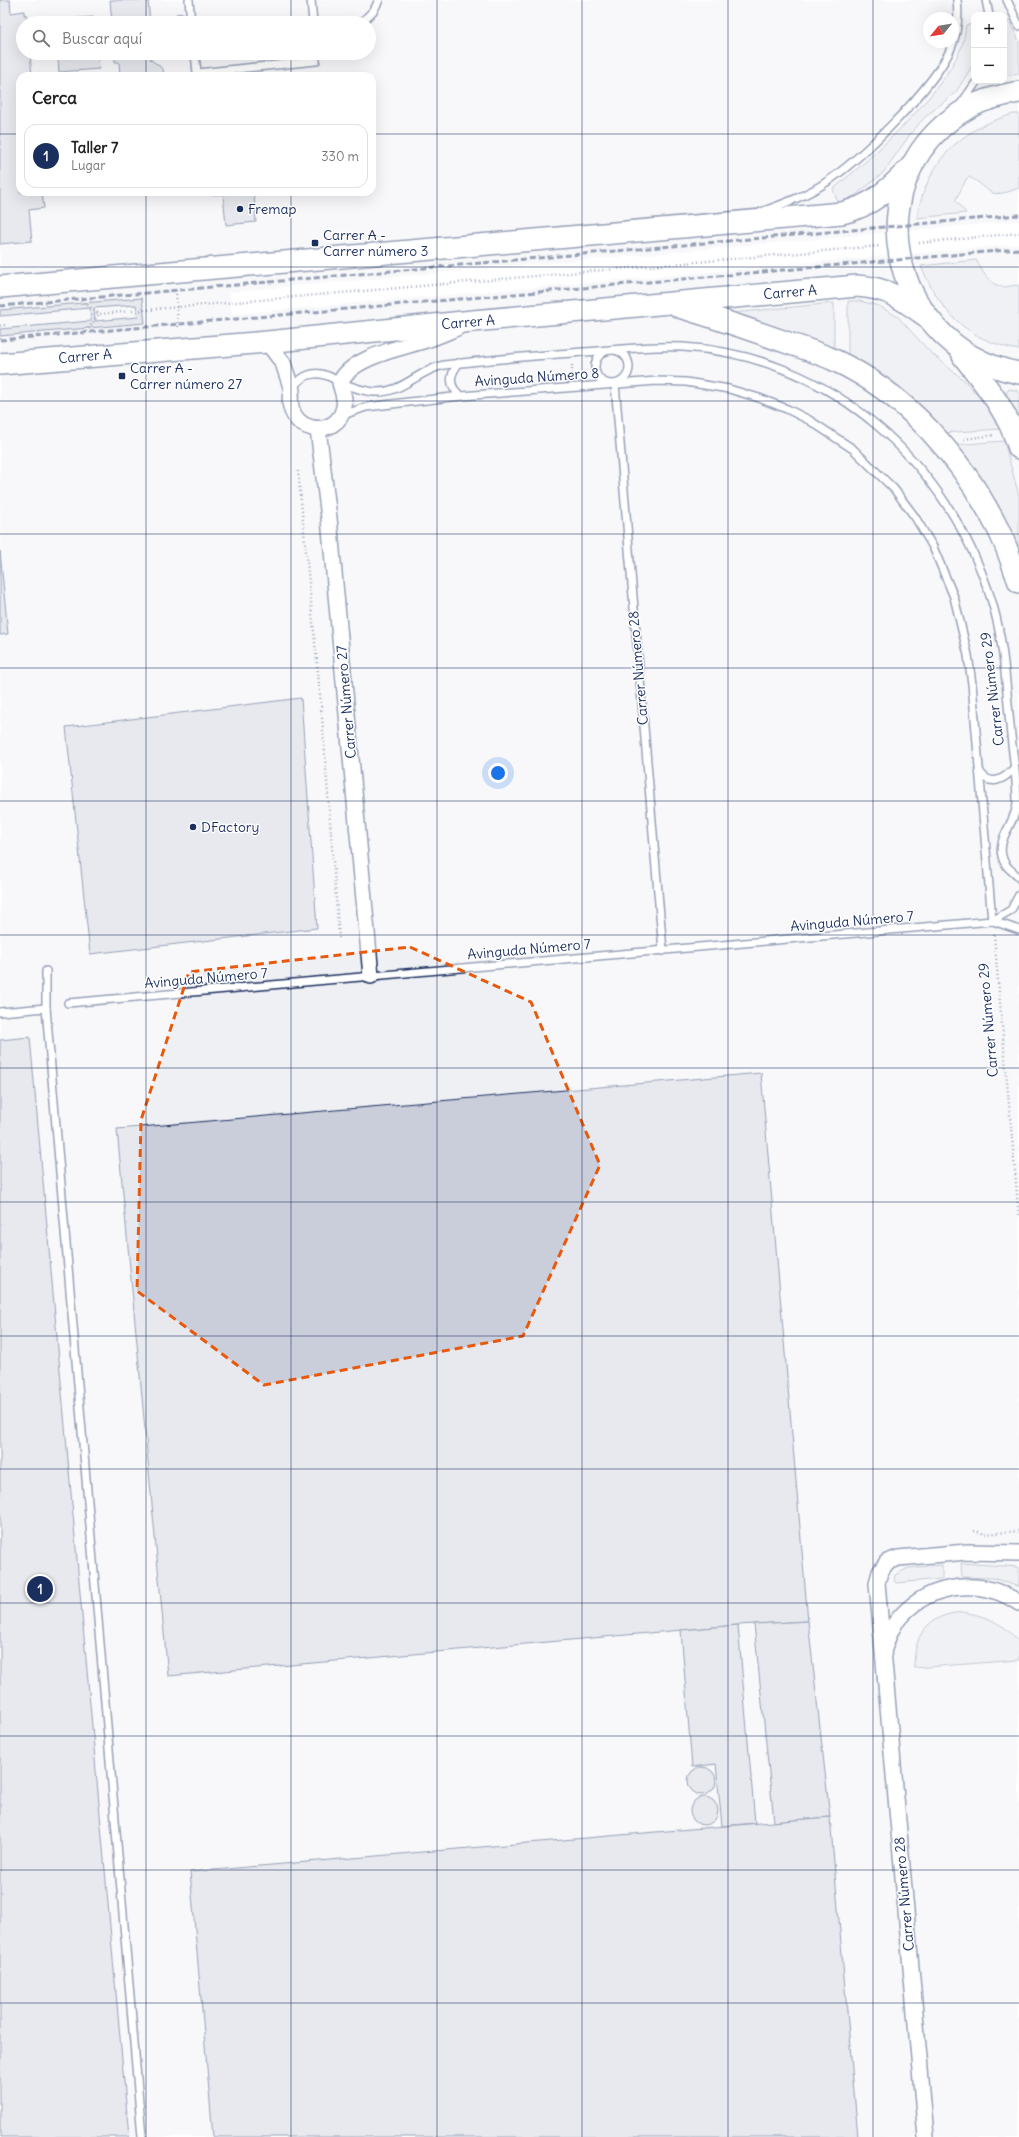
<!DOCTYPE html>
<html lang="es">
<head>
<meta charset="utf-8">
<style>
  :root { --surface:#fff; --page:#f6f6f6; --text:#222; --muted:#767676; --line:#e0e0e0; --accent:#1b2f5e }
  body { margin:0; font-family:Delius,sans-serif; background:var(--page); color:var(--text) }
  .controls { position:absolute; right:12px; top:12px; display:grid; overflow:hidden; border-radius:8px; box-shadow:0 4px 16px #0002 }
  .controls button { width:36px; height:36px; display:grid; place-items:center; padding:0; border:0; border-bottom:1px solid var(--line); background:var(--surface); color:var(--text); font:20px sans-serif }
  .compass { position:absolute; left:923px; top:12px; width:36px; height:36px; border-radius:50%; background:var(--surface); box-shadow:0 4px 16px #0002; rotate:240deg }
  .you { position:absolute; left:498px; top:773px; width:14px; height:14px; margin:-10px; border:3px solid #fff; border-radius:50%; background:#1a73e8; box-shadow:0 0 0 6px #1a73e833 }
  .badge { display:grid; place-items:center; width:26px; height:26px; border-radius:50%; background:var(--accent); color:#fff; font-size:13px; font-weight:700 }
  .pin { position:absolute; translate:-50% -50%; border:2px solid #fff; box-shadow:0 1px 4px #0006 }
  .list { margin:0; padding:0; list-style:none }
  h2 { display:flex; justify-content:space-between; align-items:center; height:52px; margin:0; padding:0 16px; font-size:17px }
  h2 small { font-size:13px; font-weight:400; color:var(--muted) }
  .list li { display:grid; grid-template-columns:26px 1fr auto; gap:12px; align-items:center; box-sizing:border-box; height:64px; margin:0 8px 8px; padding:0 8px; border:1px solid var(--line); border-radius:12px }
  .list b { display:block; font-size:15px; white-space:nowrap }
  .list p { margin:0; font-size:13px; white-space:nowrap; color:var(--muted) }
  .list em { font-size:13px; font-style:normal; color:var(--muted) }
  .icon { flex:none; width:22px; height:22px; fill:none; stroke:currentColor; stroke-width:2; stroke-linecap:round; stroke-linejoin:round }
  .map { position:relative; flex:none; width:1019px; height:2137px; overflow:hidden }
  .search { position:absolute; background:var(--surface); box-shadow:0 4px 16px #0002; left:16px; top:16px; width:360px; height:44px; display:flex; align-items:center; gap:10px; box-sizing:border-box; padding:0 14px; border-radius:22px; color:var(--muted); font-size:15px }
  .panel { position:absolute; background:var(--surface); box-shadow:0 4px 16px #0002; left:16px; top:72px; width:360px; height:124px; border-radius:12px }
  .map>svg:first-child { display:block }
  .built { fill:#eff0f4; fill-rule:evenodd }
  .green { fill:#dee1e7; stroke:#7c88a2 }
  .building { fill:#caceda; stroke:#1b2f5e; fill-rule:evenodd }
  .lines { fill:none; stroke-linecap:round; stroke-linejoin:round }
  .lane-casing { stroke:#1b2f5e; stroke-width:10 }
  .street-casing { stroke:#1b2f5e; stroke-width:18 }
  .secondary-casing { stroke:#1b2f5e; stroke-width:24 }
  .path { stroke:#1b2f5e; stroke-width:2.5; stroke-dasharray:1 3; stroke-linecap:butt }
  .lane { stroke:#fff; stroke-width:7 }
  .street { stroke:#fff; stroke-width:15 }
  .secondary { stroke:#fff; stroke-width:21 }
  .rail { stroke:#1b2f5e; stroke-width:3; stroke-dasharray:6 3; stroke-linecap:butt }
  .marked { fill:none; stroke:#e8590c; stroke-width:3; stroke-dasharray:8 5; stroke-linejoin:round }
  .grid { fill:none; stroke:#1b2f5e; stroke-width:1; stroke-opacity:0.55 }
  .poi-dot { fill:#1b2f5e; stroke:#fff; stroke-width:1.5 }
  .labels { text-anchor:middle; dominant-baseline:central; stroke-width:3; stroke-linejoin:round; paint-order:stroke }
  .poi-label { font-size:14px; fill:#1b2f5e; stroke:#fff; text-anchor:start }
  .street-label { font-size:14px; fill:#1b2f5e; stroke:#fff }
</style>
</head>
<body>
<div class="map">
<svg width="1019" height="2137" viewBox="0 0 1019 2137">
  <rect width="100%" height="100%" fill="#fff"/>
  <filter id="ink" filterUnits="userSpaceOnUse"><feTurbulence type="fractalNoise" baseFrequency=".025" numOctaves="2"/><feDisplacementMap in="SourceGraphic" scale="8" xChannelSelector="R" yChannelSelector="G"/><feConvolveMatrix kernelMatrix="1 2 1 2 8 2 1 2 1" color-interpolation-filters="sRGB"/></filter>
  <g filter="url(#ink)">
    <path class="built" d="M 0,0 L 1019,0 L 1019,221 L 230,292 L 232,314 L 1019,244 L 1019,2137 L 0,2137 ZM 974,15 L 1004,15 L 1004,81 L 974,81 ZM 929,18 L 953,18 L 953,42 L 929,42 ZM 23,23 L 369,23 L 369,53 L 23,53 ZM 20,76 L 372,76 L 372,192 L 20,192 Z"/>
    <g class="green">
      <path d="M 1009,21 L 1019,41 L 1019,74 L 1004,76 L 1004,22 Z"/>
      <path d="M 974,24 L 974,63 L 956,92 L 925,117 L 911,133 L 883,173 L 856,195 L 838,203 L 833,189 C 873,157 943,94 962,46 C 964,39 965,32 966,25 Z"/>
      <path d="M 1013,114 L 1019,114 L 1019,188 C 984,201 994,189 969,177 L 967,178 L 956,199 L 956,201 L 966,213 L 917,218 C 927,161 959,130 1013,114 Z"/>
      <path d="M 976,260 C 983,272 989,285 1003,287 C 1010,287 1013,284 1019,286 L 1019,350 C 967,340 941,313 921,266 Z"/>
      <path d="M 848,301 L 860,301 L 879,306 L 898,317 L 929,351 L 967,383 L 986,406 L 1000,429 L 942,433 L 848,359 Z"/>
      <path d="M 834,303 L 834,350 C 801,334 765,327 732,313 Z"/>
      <path d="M 1009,389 L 1019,391 L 1019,417 L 1006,393 Z"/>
      <path d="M 1004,441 L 1019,496 L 1019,560 L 954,445 Z"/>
      <path d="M 961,1563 L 1019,1567 L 1019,1587 L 993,1578 L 962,1577 Z"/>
      <path d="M 942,1565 L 942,1579 L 896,1583 L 894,1581 L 895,1575 L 908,1568 Z"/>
      <path d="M 963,1612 C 986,1616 1004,1623 1019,1642 L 1019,1660 L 914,1668 C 914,1634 927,1615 963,1612 Z"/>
    </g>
    <g class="building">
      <path d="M 0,0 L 10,0 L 11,13 L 24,11 L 24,15 L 26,14 L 27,23 L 23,23 L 23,53 L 30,53 L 32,76 L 20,76 L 20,192 L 42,192 L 44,208 L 29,210 L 32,241 L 0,244 Z"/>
      <path d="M 110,0 L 148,0 L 150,23 L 112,23 Z"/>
      <path d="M 183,13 L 184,23 L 176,23 L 176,14 Z"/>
      <path d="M 93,17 L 94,23 L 54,23 L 53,20 Z"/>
      <path d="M 115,53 L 153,53 L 153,58 L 150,59 L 163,69 L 164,76 L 117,76 L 120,75 L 119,62 L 115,62 Z"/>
      <path d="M 98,55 L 99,69 L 59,72 L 58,59 Z"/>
      <path d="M 210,192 L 254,192 L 256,222 L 226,225 L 223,194 L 210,195 Z"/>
      <path d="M 142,298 L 145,323 L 0,336 L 0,329 L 91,321 L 90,308 L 0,316 L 0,310 ZM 136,305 L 138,317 L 95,321 L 94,308 Z"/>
      <path d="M 0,551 L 8,634 L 0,635 Z"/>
      <path d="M 301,698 L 317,928 L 90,954 L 66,727 Z"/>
      <path d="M 30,1037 L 129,2137 L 0,2137 L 0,1040 Z"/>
      <path d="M 761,1073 L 808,1621 L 738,1625 L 168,1676 L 117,1129 Z"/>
      <path d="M 808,1621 L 830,1817 L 774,1822 L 754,1624 Z"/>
      <path d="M 738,1625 L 755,1823 L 722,1826 L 716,1764 L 692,1767 L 681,1630 Z"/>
      <circle cx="702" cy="1781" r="14"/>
      <circle cx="704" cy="1811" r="14"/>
      <path d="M 830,1817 L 858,2137 L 213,2137 L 190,1872 Z"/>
    </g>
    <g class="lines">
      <g class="lane-casing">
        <g id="lane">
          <path d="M 189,0 L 191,23"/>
          <path d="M 311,0 L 313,23"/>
          <path d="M 986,0 L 989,15"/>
          <path d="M 1007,0 L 1019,26"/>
          <path d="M 361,23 L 374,10 L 379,0"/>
          <path d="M 195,53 L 197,73 L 316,61 L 315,53"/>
          <path d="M 961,104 L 977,81"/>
          <path d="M 761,212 C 783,204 803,197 822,185 C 858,162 935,87 951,48 C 958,32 959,17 957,0"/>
          <circle cx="612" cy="367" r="17"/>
          <path d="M 459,363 C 449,375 448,386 461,396"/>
          <path d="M 615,384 L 663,951"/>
          <path d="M 292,389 C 300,376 314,370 328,376 C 333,378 337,381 342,383 C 352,387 363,391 374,392 C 402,394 418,370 444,365 C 490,359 536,356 583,352 C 616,350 650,345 683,347 C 832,356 949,463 992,602 C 1004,641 1006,685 1010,725 C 1012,750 1017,777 1017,802 C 1017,821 997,837 1002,856 C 1004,867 1013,871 1019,878"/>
          <path d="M 340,416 L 366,407 L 461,396 L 657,381 L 686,382 L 729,389 L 759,398 L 787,409 L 809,420 L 853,449 L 894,489 L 915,517 L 933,547 L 954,597 L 968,655 L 972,684 L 992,921"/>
          <path d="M 980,772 C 990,787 1004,780 1014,768"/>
          <path d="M 993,921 L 1019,930"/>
          <path d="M 46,971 L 46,1008"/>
          <path d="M 68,1003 L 992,921 L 1011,910 L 1019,895"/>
          <path d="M 0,1012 L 46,1008 L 142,2137"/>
        </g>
      </g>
      <g class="street-casing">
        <g id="street">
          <path d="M 267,342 L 283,363 L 292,390"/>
          <path d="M 291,391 C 283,434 337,441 344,407 C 346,399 342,391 340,383 C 350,357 402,348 426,340 C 436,337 447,332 457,328"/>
          <path d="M 318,429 L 329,518 L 371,976"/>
          <path d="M 884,1649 C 888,1637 892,1625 901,1616 C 931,1583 981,1577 1019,1603"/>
          <path d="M 926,2137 L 877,1583 L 880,1572 L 887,1562 L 898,1558 L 967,1552 L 1019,1553"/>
        </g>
      </g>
      <g class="secondary-casing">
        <g id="secondary">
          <path d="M 1019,92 C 1003,95 984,99 970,107 C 887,152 874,259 936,327 C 958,352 986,367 1019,373"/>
          <path d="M 0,287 L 842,213 C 873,206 890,188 912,166"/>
          <path d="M 679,307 C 717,318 754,331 791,344 C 806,349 821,354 834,360 C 906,393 963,459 998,529 C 1007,546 1012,564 1019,582"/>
          <path d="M 963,356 C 986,385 1008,412 1019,448"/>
          <path d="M 0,364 L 267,342 L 473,321 L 857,286 C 889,288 902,299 927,317"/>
        </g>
      </g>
      <g class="path">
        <path d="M 919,243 L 1019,233"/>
        <path d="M 176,290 L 178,329"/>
        <path d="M 81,300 L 99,314 L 880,246"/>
        <path d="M 0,326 L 5,325"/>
        <path d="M 80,336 L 83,336 L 99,314"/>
        <path d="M 572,365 L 572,376"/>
        <path d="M 964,439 L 994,435"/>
        <path d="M 298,471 L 321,704 L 339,938"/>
        <path d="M 994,935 L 1019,1217"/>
        <path d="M 974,1531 L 986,1534 L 1019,1531"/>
      </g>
      <use href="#lane" class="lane"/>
      <use href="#street" class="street"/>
      <use href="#secondary" class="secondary"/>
      <g class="rail">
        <path d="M 0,306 L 1019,215"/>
        <path d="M 0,340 L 1019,249"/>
      </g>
    </g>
  </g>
  <path d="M0 0H1019V2137H0ZM 410,947 L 531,1002 L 600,1165 L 523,1336 L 264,1385 L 137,1291 L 141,1120 L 189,972 Z" fill="#fff" fill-opacity=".55" fill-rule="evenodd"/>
  <path class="marked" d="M 410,947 L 531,1002 L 600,1165 L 523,1336 L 264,1385 L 137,1291 L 141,1120 L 189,972 Z"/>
  <path class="grid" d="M 146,0 L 146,23M 291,0 L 291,23M 437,0 L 437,2137M 582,0 L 582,2137M 728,0 L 728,2137M 873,0 L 873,2137M 146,53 L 146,76M 291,53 L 291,76M 0,134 L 20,134M 372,134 L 1019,134M 146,192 L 146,2137M 291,192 L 291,2137M 0,267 L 1019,267M 0,401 L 1019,401M 0,534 L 1019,534M 0,668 L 1019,668M 0,801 L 1019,801M 0,935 L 1019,935M 0,1068 L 1019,1068M 0,1202 L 1019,1202M 0,1336 L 1019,1336M 0,1469 L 1019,1469M 0,1603 L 1019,1603M 0,1736 L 1019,1736M 0,1870 L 1019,1870M 0,2003 L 1019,2003"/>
  <g class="poi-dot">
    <circle cx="240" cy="209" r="4"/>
    <rect x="311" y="239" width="8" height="8" rx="2"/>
    <rect x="118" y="372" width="8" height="8" rx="2"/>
    <circle cx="193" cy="827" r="4"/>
  </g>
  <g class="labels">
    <g class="poi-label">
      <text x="248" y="209">Fremap</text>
      <text x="323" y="235">Carrer A -<tspan x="323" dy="16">Carrer número 3</tspan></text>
      <text x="130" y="368">Carrer A -<tspan x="130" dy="16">Carrer número 27</tspan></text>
      <text x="201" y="827">DFactory</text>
    </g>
    <g class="street-label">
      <text transform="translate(790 292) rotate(-5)">Carrer A</text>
      <text transform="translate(468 322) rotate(-5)">Carrer A</text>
      <text transform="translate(85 356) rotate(-5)">Carrer A</text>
      <text transform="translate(537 377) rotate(-4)">Avinguda Número 8</text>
      <text transform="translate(638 668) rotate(-95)">Carrer Número 28</text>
      <text transform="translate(992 689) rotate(-97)">Carrer Número 29</text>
      <text transform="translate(346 702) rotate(-95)">Carrer Número 27</text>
      <text transform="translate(852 921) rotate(-5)">Avinguda Número 7</text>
      <text transform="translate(529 949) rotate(-5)">Avinguda Número 7</text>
      <text transform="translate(206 978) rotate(-5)">Avinguda Número 7</text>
      <text transform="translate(988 1020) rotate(-95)">Carrer Número 29</text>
      <text transform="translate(904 1894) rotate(-95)">Carrer Número 28</text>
    </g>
  </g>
</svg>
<div class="controls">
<button>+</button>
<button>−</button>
</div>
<svg class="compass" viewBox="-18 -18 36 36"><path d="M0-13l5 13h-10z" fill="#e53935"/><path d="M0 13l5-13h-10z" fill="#767676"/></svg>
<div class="you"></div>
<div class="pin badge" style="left:40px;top:1589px">1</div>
<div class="search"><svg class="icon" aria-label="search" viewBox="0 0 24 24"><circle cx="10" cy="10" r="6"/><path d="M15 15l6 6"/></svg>Buscar aquí</div>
<section class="panel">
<h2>Cerca<small></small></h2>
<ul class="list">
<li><span class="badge">1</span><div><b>Taller 7</b><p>Lugar</p></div><em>330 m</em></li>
</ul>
</section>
</div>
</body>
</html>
